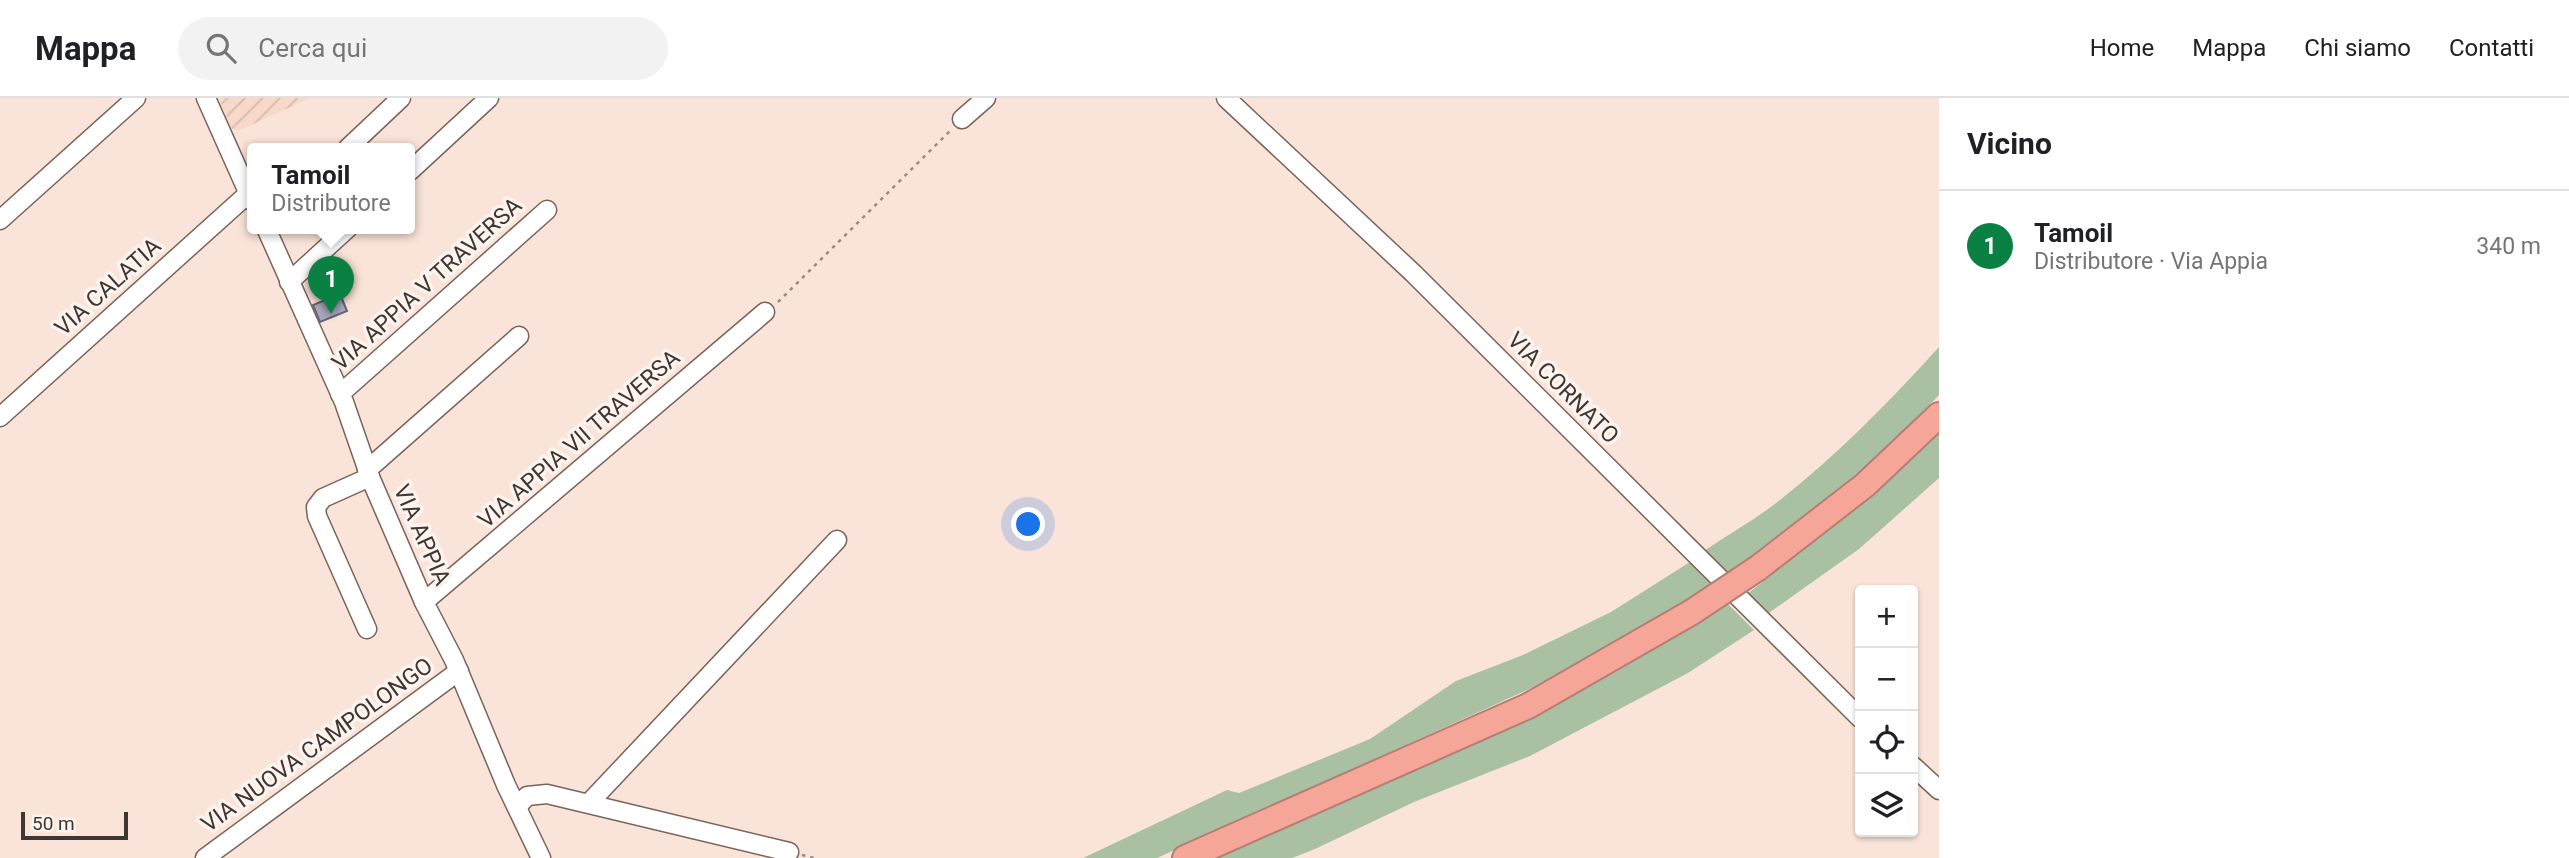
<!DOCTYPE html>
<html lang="it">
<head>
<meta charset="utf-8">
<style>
  :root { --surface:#fff; --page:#f2f2f2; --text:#202124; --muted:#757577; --line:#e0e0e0; --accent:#0b8043 }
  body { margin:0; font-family:Roboto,sans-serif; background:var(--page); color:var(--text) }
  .controls { position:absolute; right:21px; bottom:21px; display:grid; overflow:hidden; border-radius:7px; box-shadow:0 2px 5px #0004 }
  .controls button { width:63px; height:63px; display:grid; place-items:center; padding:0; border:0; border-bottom:2px solid var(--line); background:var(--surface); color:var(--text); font:35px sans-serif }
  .scale { position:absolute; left:21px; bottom:18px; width:107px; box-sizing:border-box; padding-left:7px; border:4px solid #3f3531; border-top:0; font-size:19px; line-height:24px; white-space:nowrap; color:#3f3531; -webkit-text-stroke:5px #fdf3ef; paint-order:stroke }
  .you { position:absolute; left:1029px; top:427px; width:24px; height:24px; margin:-18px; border:5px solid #fff; border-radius:50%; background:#1a73e8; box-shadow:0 0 0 10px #1a73e833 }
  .badge { display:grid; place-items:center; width:46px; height:46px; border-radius:50%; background:var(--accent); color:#fff; font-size:23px; font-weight:700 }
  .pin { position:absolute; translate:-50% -58px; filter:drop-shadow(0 2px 4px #0008) }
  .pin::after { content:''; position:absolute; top:37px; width:24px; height:21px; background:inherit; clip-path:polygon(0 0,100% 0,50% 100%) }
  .popup { position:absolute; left:247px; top:45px; width:168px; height:91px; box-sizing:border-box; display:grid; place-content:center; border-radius:7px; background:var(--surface); filter:drop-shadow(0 2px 5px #0005); font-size:23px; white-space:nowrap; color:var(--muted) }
  .popup b { font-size:26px; color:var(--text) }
  .popup::after { content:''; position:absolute; left:50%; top:100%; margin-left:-14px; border:14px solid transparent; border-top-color:var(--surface) }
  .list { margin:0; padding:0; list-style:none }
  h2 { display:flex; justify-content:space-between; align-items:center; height:91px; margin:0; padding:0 28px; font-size:30px }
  h2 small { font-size:23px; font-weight:400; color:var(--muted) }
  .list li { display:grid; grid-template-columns:46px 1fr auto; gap:21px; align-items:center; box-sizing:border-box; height:112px; padding:0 28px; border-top:2px solid var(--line) }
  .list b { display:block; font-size:26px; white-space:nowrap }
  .list p { margin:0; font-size:23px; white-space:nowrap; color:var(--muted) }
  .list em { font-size:23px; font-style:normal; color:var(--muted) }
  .icon { flex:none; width:38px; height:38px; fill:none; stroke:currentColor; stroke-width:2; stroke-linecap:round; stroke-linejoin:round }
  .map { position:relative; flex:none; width:1939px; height:760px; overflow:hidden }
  header { display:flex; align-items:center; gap:42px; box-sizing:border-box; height:98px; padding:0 35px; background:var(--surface); border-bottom:2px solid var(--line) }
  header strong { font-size:33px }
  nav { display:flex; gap:38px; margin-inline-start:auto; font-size:24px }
  .search { width:490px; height:63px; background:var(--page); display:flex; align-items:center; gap:18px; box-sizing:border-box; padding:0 24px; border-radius:38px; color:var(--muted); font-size:26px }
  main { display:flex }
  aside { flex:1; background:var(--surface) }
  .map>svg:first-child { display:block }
  .industrial { fill:url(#industrial-furrows) }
  .grass { fill:#a9c1a2 }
  .building { fill:#aba9be; stroke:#666477; stroke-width:2 }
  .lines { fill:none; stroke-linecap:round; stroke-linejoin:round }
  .minor-casing { stroke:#78645b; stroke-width:21 }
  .highway-casing { stroke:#b57e74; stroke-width:28 }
  .path { stroke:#9a8982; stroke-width:2.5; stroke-dasharray:3.5 5; stroke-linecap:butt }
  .minor { stroke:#fff; stroke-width:18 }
  .highway { stroke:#f5a698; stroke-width:24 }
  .highway-bridge-casing { stroke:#b57e74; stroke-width:28; stroke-linecap:butt }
  .highway-bridge { stroke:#f5a698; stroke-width:24 }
  .labels { text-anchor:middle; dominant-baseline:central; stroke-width:7; stroke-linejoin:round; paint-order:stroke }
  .street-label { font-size:23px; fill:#3f3531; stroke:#fdf3ef }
</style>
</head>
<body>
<header>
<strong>Mappa</strong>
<div class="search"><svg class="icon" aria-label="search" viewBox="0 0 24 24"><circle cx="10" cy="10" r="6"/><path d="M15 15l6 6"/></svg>Cerca qui</div>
<nav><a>Home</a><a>Mappa</a><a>Chi siamo</a><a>Contatti</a></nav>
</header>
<main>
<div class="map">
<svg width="1939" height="760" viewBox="0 0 1939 760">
  <defs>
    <pattern id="industrial-furrows" width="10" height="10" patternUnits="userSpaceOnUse" patternTransform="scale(1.75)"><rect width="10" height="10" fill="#f7d8c9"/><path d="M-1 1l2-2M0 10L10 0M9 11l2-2" fill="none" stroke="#d5baad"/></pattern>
  </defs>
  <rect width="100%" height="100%" fill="#fae3d8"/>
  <path class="industrial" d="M 219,0 L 310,0 L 238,33 L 231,30 Z"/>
  <g class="grass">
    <path d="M 1939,249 L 1939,297 C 1875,365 1803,424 1725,477 L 1704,453 C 1729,436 1756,421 1780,402 C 1838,356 1889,304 1939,249 Z"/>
    <path d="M 1939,331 L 1939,380 L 1859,451 L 1766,517 L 1746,497 L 1859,407 Z"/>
    <path d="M 1690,464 L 1711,487 L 1643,531 L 1527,592 L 1157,760 L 1083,760 L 1227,692 L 1239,695 L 1370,641 L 1456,583 L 1523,557 L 1611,514 Z"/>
    <path d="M 1727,505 L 1754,532 L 1688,575 L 1530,658 L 1414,704 L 1315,751 L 1292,760 L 1214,760 L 1612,576 Z"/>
  </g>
  <path class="building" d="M 340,196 L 347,213 L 320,224 L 313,207 Z"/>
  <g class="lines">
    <g class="minor-casing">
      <g id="minor">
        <path d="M 206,0 L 252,103"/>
        <path d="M 1226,0 L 1413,175 L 1860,620"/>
        <path d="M 962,21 L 986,0"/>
        <path d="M 348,50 L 401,0"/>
        <path d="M 410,73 L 489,0"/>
        <path d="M 0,122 L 136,0"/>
        <path d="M 266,130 L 344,304 L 370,379 L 424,504 L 454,562 L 506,687 L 541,760"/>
        <path d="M 289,184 L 348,130"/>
        <path d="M 340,296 L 547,112"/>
        <path d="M 0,319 L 249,95"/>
        <path d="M 367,372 L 519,238"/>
        <path d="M 424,504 L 765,214"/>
        <path d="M 367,531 L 317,418 L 316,409 L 323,400 L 370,379"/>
        <path d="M 1913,668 L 1939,692"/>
        <path d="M 589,705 L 837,442"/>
        <path d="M 517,709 L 527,698 L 547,696 L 789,754"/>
        <path d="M 205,760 L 459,573"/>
      </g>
    </g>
    <g class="highway-casing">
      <g id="highway">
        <path d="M 1758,470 L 1865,387 L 1939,317"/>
        <path d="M 1185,760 L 1528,608 L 1692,514"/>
      </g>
    </g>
    <g class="path">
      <path d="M 778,204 L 952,31"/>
      <path d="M 802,757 L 814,760"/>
    </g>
    <use href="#minor" class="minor"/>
    <use href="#highway" class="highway"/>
    <g class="highway-bridge-casing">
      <path id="highway-bridge" d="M 1692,514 L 1758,470"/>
    </g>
    <use href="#highway-bridge" class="highway-bridge"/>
  </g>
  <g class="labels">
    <g class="street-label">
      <text transform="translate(427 186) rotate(-42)">VIA APPIA V TRAVERSA</text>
      <text transform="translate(108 189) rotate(-42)">VIA CALATIA</text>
      <text transform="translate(1563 290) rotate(45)">VIA CORNATO</text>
      <text transform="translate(579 341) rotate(-41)">VIA APPIA VII TRAVERSA</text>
      <text transform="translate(422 437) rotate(66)">VIA APPIA</text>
      <text transform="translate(317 647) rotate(-36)">VIA NUOVA CAMPOLONGO</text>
    </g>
  </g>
</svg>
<div class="controls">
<button>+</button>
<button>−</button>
<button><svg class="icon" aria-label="locate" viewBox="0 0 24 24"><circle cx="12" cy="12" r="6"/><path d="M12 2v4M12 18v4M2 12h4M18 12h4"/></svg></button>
<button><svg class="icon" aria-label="layers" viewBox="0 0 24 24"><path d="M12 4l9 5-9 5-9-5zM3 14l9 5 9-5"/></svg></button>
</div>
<div class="scale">50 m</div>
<div class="you"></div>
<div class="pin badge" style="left:331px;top:216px">1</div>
<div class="popup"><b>Tamoil</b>Distributore</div>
</div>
<aside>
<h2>Vicino<small></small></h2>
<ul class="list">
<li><span class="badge">1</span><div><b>Tamoil</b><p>Distributore · Via Appia</p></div><em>340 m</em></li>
</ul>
</aside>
</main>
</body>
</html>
